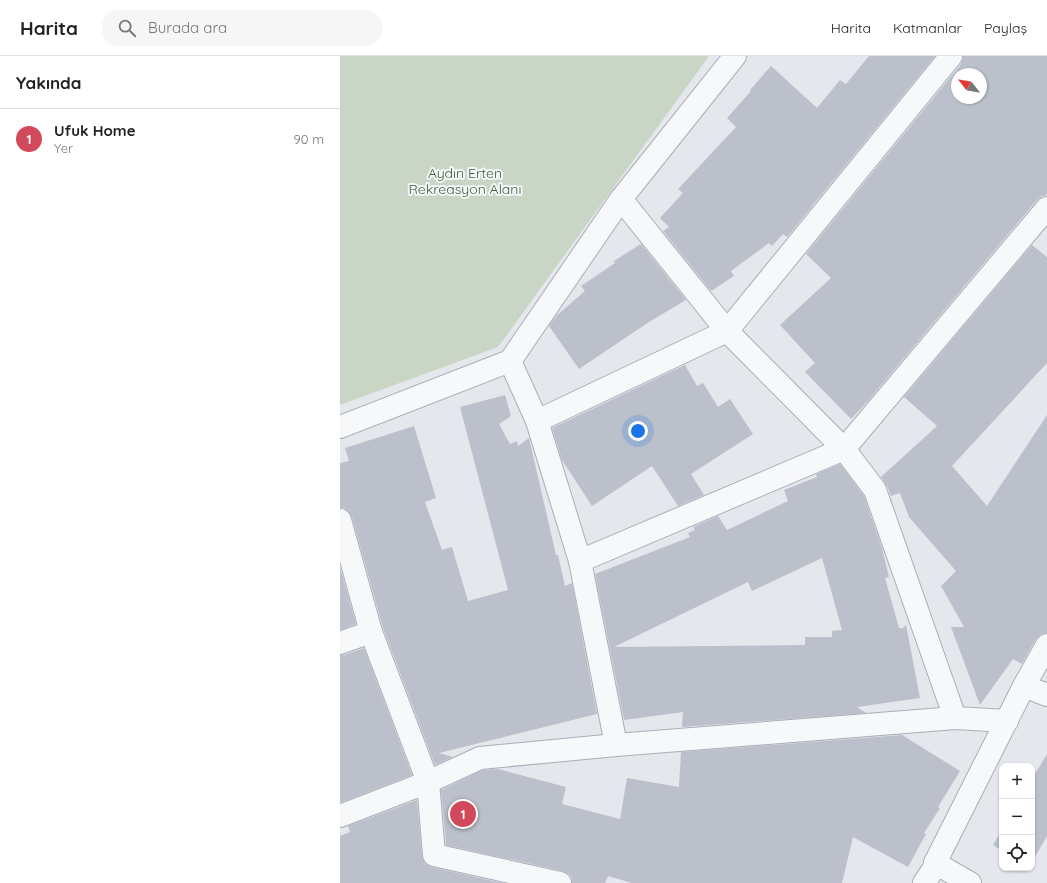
<!DOCTYPE html>
<html lang="tr">
<head>
<meta charset="utf-8">
<style>
  :root { --surface:#fff; --page:#f6f6f6; --text:#222; --muted:#767676; --line:#e0e0e0; --accent:#d1495b }
  body { margin:0; font-family:Quicksand,sans-serif; background:var(--page); color:var(--text) }
  .controls { position:absolute; right:12px; bottom:12px; display:grid; overflow:hidden; border-radius:8px; box-shadow:0 1px 3px #0004 }
  .controls button { width:36px; height:36px; display:grid; place-items:center; padding:0; border:0; border-bottom:1px solid var(--line); background:var(--surface); color:var(--text); font:20px sans-serif }
  .compass { position:absolute; left:611px; top:12px; width:36px; height:36px; border-radius:50%; background:var(--surface); box-shadow:0 1px 3px #0004; rotate:301deg }
  .you { position:absolute; left:298px; top:375px; width:14px; height:14px; margin:-10px; border:3px solid #fff; border-radius:50%; background:#1a73e8; box-shadow:0 0 0 6px #1a73e833 }
  .badge { display:grid; place-items:center; width:26px; height:26px; border-radius:50%; background:var(--accent); color:#fff; font-size:13px; font-weight:700 }
  .pin { position:absolute; translate:-50% -50%; border:2px solid #fff; box-shadow:0 1px 4px #0006 }
  .list { margin:0; padding:0; list-style:none }
  h2 { display:flex; justify-content:space-between; align-items:center; height:52px; margin:0; padding:0 16px; font-size:17px }
  h2 small { font-size:13px; font-weight:400; color:var(--muted) }
  .list li { display:grid; grid-template-columns:26px 1fr auto; gap:12px; align-items:center; box-sizing:border-box; height:60px; padding:0 16px; border-top:1px solid var(--line) }
  .list b { display:block; font-size:15px; white-space:nowrap }
  .list p { margin:0; font-size:13px; white-space:nowrap; color:var(--muted) }
  .list em { font-size:13px; font-style:normal; color:var(--muted) }
  .icon { flex:none; width:22px; height:22px; fill:none; stroke:currentColor; stroke-width:2; stroke-linecap:round; stroke-linejoin:round }
  .map { position:relative; flex:none; width:707px; height:827px; overflow:hidden }
  header { display:flex; align-items:center; gap:24px; box-sizing:border-box; height:56px; padding:0 20px; background:var(--surface); border-bottom:1px solid var(--line) }
  header strong { font-size:19px }
  nav { display:flex; gap:22px; margin-inline-start:auto; font-size:14px }
  .search { width:280px; height:36px; background:var(--page); display:flex; align-items:center; gap:10px; box-sizing:border-box; padding:0 14px; border-radius:16px; color:var(--muted); font-size:15px }
  main { display:flex }
  aside { flex:1; background:var(--surface) }
  .map>svg:first-child { display:block }
  .green { fill:#c9d6c5 }
  .building { fill:#bbc0ca; fill-rule:evenodd }
  .lines { fill:none; stroke-linecap:round; stroke-linejoin:round }
  .street-casing { stroke:#a9aeb7; stroke-width:24 }
  .street { stroke:#f7f8fa; stroke-width:22 }
  .labels { text-anchor:middle; dominant-baseline:central; stroke-width:4; stroke-linejoin:round; paint-order:stroke }
  .park-label { font-size:14px; fill:#3f6138; stroke:#f4f6f9 }
</style>
</head>
<body>
<header>
<strong>Harita</strong>
<div class="search"><svg class="icon" aria-label="search" viewBox="0 0 24 24"><circle cx="10" cy="10" r="6"/><path d="M15 15l6 6"/></svg>Burada ara</div>
<nav><a>Harita</a><a>Katmanlar</a><a>Paylaş</a></nav>
</header>
<main>
<aside>
<h2>Yakında<small></small></h2>
<ul class="list">
<li><span class="badge">1</span><div><b>Ufuk Home</b><p>Yer</p></div><em>90 m</em></li>
</ul>
</aside>
<div class="map">
<svg width="707" height="827" viewBox="0 0 707 827">
  <rect width="100%" height="100%" fill="#e4e7ec"/>
  <path class="green" d="M 0,0 L 369,0 L 158,291 L 0,349 Z"/>
  <g class="building">
    <path d="M 529,0 L 595,0 L 447,181 L 443,178 L 432,190 L 429,187 L 391,215 L 394,220 L 371,235 L 323,175 L 329,171 L 320,162 L 343,137 L 338,133 L 396,71 L 387,62 L 411,35 L 410,34 L 431,10 L 477,52 L 500,24 L 506,28 Z"/>
    <path d="M 623,0 L 707,0 L 707,137 L 705,140 L 702,140 L 697,144 L 527,346 L 511,363 L 465,316 L 475,307 L 440,269 L 491,222 L 466,198 L 621,8 L 623,2 ZM 617,18 L 641,18 L 641,42 L 617,42 Z"/>
    <path d="M 301,188 L 346,244 L 309,266 L 239,313 L 209,270 L 216,260 L 245,235 L 241,230 L 275,207 L 274,205 Z"/>
    <path d="M 692,189 L 707,201 L 707,307 L 612,410 L 647,450 L 707,359 L 707,577 L 701,578 L 696,583 L 682,608 L 673,603 L 640,649 L 611,571 L 624,571 L 601,530 L 616,515 L 569,461 L 560,437 L 551,440 L 547,430 L 541,421 L 597,370 L 564,341 Z"/>
    <path d="M 345,309 L 357,330 L 363,327 L 378,351 L 390,343 L 413,378 L 351,418 L 364,439 L 338,450 L 312,410 L 252,450 L 222,404 L 212,372 Z"/>
    <path d="M 165,339 L 171,360 L 159,368 L 170,388 L 177,385 L 178,390 L 189,382 L 216,499 L 218,499 L 225,530 L 232,527 L 257,658 L 99,697 L 113,701 L 95,709 L 43,572 L 12,461 L 8,455 L 4,452 L 0,452 L 0,407 L 9,405 L 5,392 L 74,370 L 96,442 L 85,446 L 102,494 L 112,491 L 128,545 L 168,534 L 120,351 Z"/>
    <path d="M 500,408 L 524,440 L 542,492 L 549,521 L 545,522 L 559,572 L 562,572 L 562,573 L 566,569 L 580,642 L 517,651 L 526,657 L 342,671 L 343,656 L 284,664 L 255,518 L 350,481 L 348,477 L 355,474 L 353,471 L 378,460 L 387,474 L 448,445 L 444,434 L 477,421 L 476,418 ZM 482,502 L 502,574 L 492,575 L 492,581 L 465,581 L 465,589 L 274,591 L 408,526 L 412,535 Z"/>
    <path d="M 0,511 L 16,568 L 0,574 Z"/>
    <path d="M 24,592 L 72,719 L 0,747 L 0,599 L 4,599 Z"/>
    <path d="M 562,679 L 620,715 L 598,751 L 600,752 L 584,777 L 586,778 L 568,811 L 513,781 L 502,827 L 292,827 L 268,820 L 265,827 L 232,827 L 232,823 L 229,818 L 223,815 L 106,789 L 101,734 L 143,714 L 158,713 L 226,731 L 222,748 L 280,763 L 287,722 L 339,731 L 341,696 Z"/>
    <path d="M 707,698 L 707,780 L 692,806 L 692,723 Z"/>
    <path d="M 77,744 L 82,800 L 85,808 L 91,811 L 162,827 L 0,827 L 0,780 L 10,776 L 8,770 Z"/>
    <path d="M 662,774 L 662,795 L 653,789 Z"/>
  </g>
  <g class="lines">
    <g class="street-casing">
      <g id="street">
        <path d="M 281,143 L 387,275 L 504,393 L 535,434 L 615,662"/>
        <path d="M 170,305 L 197,365 L 240,505 L 276,689"/>
        <path d="M 197,365 L 387,275 L 611,0"/>
        <path d="M 0,371 L 170,305 L 281,143 L 395,0"/>
        <path d="M 0,464 L 31,576 L 88,726 L 94,799 L 220,827"/>
        <path d="M 240,505 L 504,393 L 707,152"/>
        <path d="M 0,587 L 31,576"/>
        <path d="M 684,630 L 707,639"/>
        <path d="M 0,760 L 88,726 L 140,702 L 276,689 L 615,662 L 667,665"/>
        <path d="M 595,807 L 630,827"/>
        <path d="M 584,827 L 594,812 L 595,807 L 684,630 L 707,589"/>
      </g>
    </g>
    <use href="#street" class="street"/>
  </g>
  <g class="labels">
    <g class="park-label">
      <text x="125" y="117">Aydın Erten<tspan x="125" dy="16">Rekreasyon Alanı</tspan></text>
    </g>
  </g>
</svg>
<div class="controls">
<button>+</button>
<button>−</button>
<button><svg class="icon" aria-label="locate" viewBox="0 0 24 24"><circle cx="12" cy="12" r="6"/><path d="M12 2v4M12 18v4M2 12h4M18 12h4"/></svg></button>
</div>
<svg class="compass" viewBox="-18 -18 36 36"><path d="M0-13l5 13h-10z" fill="#e53935"/><path d="M0 13l5-13h-10z" fill="#767676"/></svg>
<div class="you"></div>
<div class="pin badge" style="left:123px;top:758px">1</div>
</div>
</main>
</body>
</html>
